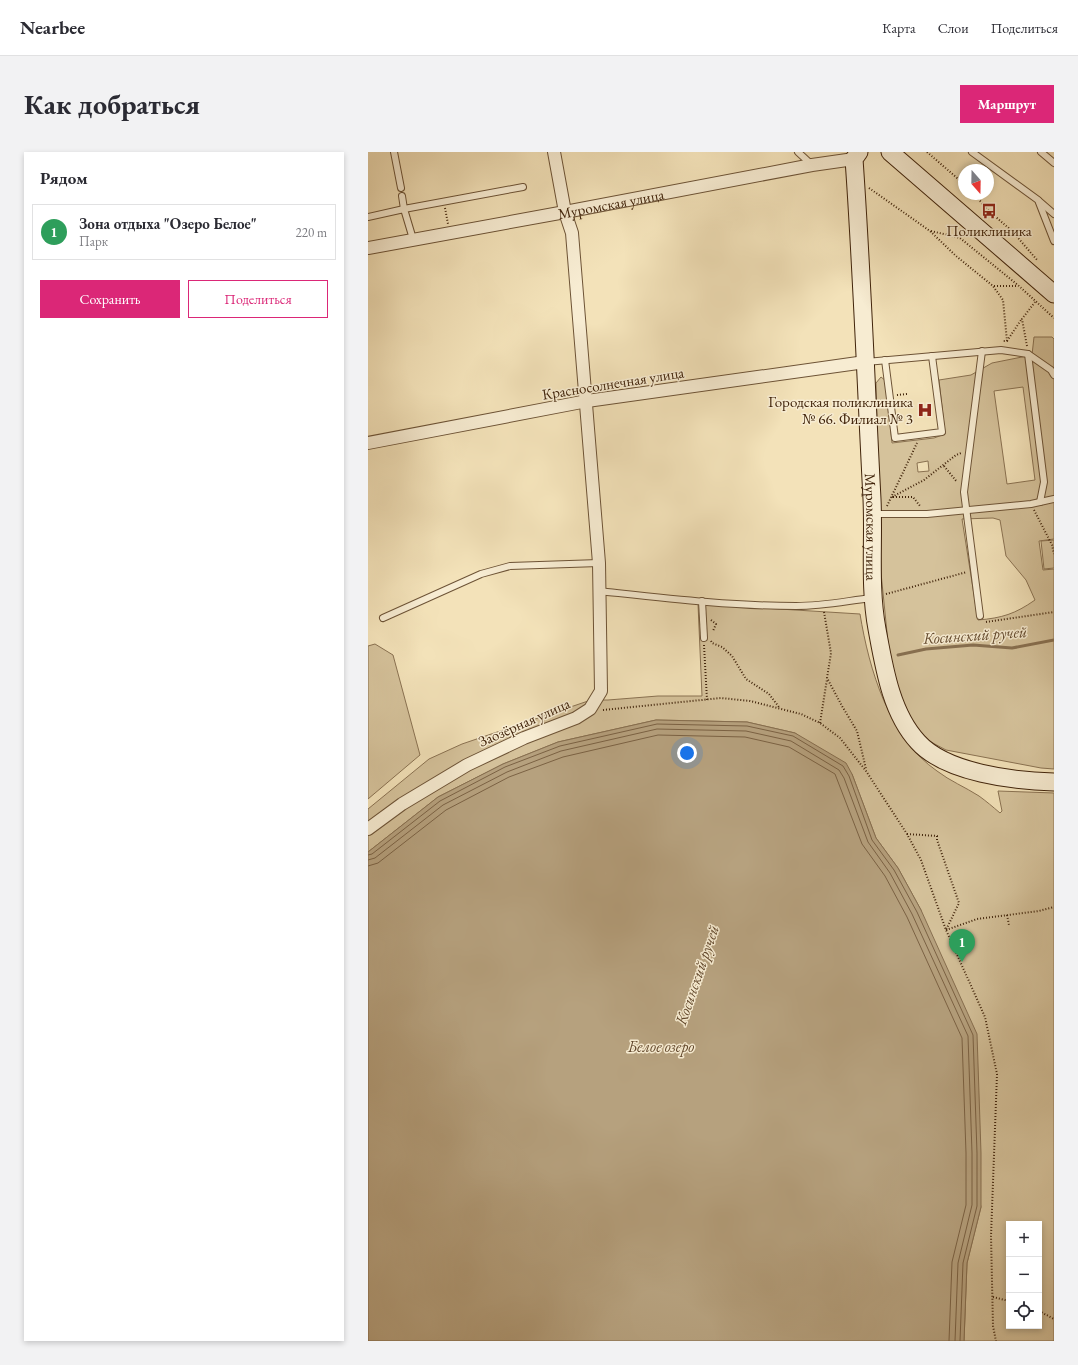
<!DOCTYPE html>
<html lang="ru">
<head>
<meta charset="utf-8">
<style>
  :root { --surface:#fff; --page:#f2f2f3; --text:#2b2b33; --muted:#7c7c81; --line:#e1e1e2; --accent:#db2777 }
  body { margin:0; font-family:"EB Garamond",serif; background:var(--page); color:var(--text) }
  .controls { position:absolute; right:12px; bottom:12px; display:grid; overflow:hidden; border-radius:0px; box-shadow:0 2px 6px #0003 }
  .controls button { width:36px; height:36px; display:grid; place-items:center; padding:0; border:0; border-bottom:1px solid var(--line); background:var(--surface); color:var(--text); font:20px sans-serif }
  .compass { position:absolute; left:590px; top:12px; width:36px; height:36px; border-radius:50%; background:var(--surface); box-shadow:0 2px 6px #0003; rotate:160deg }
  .you { position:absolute; left:319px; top:601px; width:14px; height:14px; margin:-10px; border:3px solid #fff; border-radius:50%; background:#1a73e8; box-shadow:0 0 0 6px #1a73e833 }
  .badge { display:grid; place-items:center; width:26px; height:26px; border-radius:50%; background:var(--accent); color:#fff; font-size:13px; font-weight:700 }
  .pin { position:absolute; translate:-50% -33px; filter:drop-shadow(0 1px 2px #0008) }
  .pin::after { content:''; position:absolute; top:21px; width:14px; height:12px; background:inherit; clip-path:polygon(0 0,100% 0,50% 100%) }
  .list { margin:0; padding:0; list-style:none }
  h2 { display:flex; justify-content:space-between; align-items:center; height:52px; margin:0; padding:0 16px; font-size:17px }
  h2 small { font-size:13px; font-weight:400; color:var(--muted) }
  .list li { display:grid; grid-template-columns:26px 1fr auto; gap:12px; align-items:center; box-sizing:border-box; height:56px; margin:0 8px 8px; padding:0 8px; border:1px solid var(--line); border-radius:0px }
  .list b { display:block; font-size:15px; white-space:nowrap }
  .list p { margin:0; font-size:13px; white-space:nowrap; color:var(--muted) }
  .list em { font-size:13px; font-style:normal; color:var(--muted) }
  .actions { display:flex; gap:8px; padding:12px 16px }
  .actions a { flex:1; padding:9px 0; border:1px solid var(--accent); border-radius:0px; text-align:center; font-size:14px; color:var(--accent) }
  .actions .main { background:var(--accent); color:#fff }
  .icon { flex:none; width:22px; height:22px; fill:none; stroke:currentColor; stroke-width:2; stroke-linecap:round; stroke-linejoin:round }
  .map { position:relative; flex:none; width:686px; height:1189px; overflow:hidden; border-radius:0px }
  header { display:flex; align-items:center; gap:24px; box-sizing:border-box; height:56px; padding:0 20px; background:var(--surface); border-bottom:1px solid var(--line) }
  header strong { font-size:19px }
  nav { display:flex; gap:22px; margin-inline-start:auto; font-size:14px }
  .intro { display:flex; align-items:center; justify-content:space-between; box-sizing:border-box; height:96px; padding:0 24px }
  h1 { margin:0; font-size:28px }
  .button { padding:10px 18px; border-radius:0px; background:var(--accent); color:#fff; font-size:14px; font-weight:700 }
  main { display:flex; gap:24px; padding:0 24px }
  aside { flex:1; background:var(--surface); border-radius:0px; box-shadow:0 2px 6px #0003 }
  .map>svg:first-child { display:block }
  .green { fill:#d5c29b; stroke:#8a7252; fill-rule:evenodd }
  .water { fill:#b6a17e; stroke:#876f50 }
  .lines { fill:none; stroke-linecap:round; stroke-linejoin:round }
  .shore { stroke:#7b6244; stroke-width:1 }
  .stream { stroke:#876f50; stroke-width:3 }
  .lane-casing { stroke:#6d5336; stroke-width:8 }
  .street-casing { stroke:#6d5336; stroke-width:14 }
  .secondary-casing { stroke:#40230a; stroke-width:19 }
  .path { stroke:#40230a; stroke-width:2; stroke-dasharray:1 2; stroke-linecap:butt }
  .lane { stroke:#f7ecd2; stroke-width:6 }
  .street { stroke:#f7ecd2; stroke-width:12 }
  .secondary { stroke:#f7ecd2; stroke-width:17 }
  .labels { text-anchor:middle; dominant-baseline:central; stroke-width:3; stroke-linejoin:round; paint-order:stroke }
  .street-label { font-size:15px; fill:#40230a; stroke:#f7ecd2 }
  .poi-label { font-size:15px; fill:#40230a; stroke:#f7ecd2 }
  .water-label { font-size:16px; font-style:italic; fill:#63492d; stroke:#f7ecd2 }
</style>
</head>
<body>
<header>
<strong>Nearbee</strong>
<nav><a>Карта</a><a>Слои</a><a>Поделиться</a></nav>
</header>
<div class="intro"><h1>Как добраться</h1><a class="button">Маршрут</a></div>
<main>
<aside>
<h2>Рядом<small></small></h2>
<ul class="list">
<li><span class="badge" style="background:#2e9e5b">1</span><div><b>Зона отдыха &quot;Озеро Белое&quot;</b><p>Парк</p></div><em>220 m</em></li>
</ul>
<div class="actions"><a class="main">Сохранить</a><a>Поделиться</a></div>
</aside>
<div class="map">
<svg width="686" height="1189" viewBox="0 0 686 1189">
  <rect width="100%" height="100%" fill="#f3e2b9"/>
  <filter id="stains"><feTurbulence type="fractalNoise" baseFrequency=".005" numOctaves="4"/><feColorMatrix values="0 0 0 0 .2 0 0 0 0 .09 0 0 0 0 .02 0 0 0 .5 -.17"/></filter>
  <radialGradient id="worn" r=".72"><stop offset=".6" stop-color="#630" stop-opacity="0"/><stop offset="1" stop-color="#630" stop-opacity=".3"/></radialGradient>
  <g class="green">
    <path d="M 666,185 L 684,185 L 686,187 L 686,387 L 671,389 L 675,418 L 686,417 L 686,617 L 673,616 L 578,598 L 548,582 L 523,520 L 513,421 L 508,231 L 513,225 L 518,229 L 524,291 L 566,286 L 577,282 L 571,228 L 603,223 L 624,211 L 664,203 ZM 655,235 L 667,328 L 639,332 L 626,239 ZM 560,309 L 561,319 L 550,320 L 549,311 ZM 625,366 L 632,368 L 638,404 L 658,428 L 667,448 C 647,462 634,466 610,468 L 594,367 Z"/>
    <path d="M 686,388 L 686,416 L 676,417 L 673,389 Z"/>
    <path d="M 330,452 L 492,462 C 501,517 521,586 569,619 C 582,629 597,635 611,644 C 618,649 625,655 632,661 L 634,659 L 630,639 L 686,641 L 686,1189 L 596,1189 L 599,1111 L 613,1055 L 553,758 L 530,716 L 508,686 L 484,622 L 427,581 L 379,570 L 288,568 L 190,590 L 135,612 L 70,645 L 0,700 L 0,657 L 61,607 L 94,592 L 223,548 L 240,548 L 290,544 L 334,544 ZM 641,1072 L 671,1072 L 671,1174 L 641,1174 Z"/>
    <path d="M 7,492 L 25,503 L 52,603 L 0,647 L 0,494 Z"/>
  </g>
  <path class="water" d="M 288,568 L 379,570 L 427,581 L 478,611 L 484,622 L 508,686 L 530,716 L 553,758 L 609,882 L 613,1001 L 613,1055 L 599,1111 L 596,1189 L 0,1189 L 0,700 L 70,645 L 135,612 L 190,590 Z"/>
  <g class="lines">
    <g class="shore">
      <path d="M 0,703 L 4,702 L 72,649 L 137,615 L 192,594 L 289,572 L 379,574 L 425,584 L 475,614 L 481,624 L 504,688 L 526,718 L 549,760 L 605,883 L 609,1001 L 609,1054 L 595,1111 L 592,1189"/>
      <path d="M 0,708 L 7,706 L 75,653 L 139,620 L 193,599 L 289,577 L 378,579 L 423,589 L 471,618 L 476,626 L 500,690 L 522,721 L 544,762 L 600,884 L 604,1001 L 604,1053 L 590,1111 L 587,1189"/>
      <path d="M 0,714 L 10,711 L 78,658 L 141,625 L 195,605 L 290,583 L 377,585 L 421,595 L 467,622 L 494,692 L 517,724 L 539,765 L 594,886 L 598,1001 L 598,1053 L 584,1110 L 581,1189"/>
    </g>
    <path class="stream" d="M 530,503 L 558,497 L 605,493 L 644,496 L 686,488"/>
    <g class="lane-casing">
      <g id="lane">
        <path d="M 26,0 L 33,36"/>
        <path d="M 430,0 L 444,13"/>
        <path d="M 604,0 L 670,48 L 686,89"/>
        <path d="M 673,0 L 686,11"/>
        <path d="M 34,44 L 36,57 L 155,35"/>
        <path d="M 671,49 L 686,62"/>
        <path d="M 0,65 L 36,57 L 45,87"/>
        <path d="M 660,202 L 676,330 L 672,350"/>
        <path d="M 517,208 L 527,286 L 574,280 L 564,204"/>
        <path d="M 498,210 L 633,198 L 660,202 L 683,218 L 686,223"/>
        <path d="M 505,362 L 559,362 L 663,352 L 686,347"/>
        <path d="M 231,439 C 296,446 362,454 428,454 C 455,454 478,449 504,446"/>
        <path d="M 334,449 L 336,486"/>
        <path d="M 612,464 L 596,340 L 614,199"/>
        <path d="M 15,466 L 113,422 L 142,414 L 231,411"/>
      </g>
    </g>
    <g class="street-casing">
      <g id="street">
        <path id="s1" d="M 0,96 L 197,60 L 444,13 L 486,7"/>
        <path d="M 0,291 L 219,249 L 497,210"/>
        <path d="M 0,677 L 34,652 L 99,613 L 156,586 L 208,566 L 222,557 L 233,539 L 231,411 L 204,81 L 197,60 L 186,0"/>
      </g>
    </g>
    <g class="secondary-casing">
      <g id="secondary">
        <path id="s2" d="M 491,0 L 486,7 C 494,120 498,234 504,347 C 506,390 501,434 509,477 C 516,515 523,561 550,590 C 578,621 646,629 686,630"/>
        <path d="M 522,0 L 686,142"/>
      </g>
    </g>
    <g class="path">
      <path d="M 559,0 L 596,32"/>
      <path d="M 501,36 L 562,79 L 588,104 L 625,134 L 635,148 L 639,189 L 635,189"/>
      <path d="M 606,42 L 621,59 L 644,79 L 670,109"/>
      <path d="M 77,56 L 80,72"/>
      <path d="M 563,79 L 592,86 L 651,134 L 686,166"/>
      <path d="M 626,134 L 650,134"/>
      <path d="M 639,189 L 653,168"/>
      <path d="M 659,194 L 654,167 L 667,150"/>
      <path d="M 529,243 L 539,242"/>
      <path d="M 576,314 L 589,330"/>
      <path d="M 524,345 L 556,328 L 588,303 L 593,301"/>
      <path d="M 525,345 L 545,345 L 552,354"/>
      <path d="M 519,354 L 549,291"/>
      <path d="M 666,358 L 684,393 L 686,402"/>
      <path d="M 518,442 L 599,420"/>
      <path d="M 456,460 L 463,501 L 459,526 L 474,554 L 489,579 L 498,617"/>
      <path d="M 343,468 L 348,472 L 345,479"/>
      <path d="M 618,470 L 686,460"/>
      <path d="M 343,489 L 344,491 L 354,495 L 364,504 L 378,527 L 401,542 L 411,555"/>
      <path d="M 336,493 L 339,548"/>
      <path d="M 235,558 L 353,546 L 382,549 L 433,562 L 452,571 L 472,586 L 498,619 L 539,682 L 553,708 L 578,778 L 617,865 L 629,922 L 623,1084 L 625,1174 L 628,1189"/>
      <path d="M 452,571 L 459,527"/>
      <path d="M 539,682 L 569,684 L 569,688 L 591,751 L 578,778"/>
      <path d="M 639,763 L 641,773"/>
      <path d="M 578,778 L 609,767 L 671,759 L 686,755"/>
      <path d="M 625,1145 L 641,1149"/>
      <path d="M 671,1159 L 686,1167"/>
    </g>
    <use href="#lane" class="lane"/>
    <use href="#street" class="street"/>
    <use href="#secondary" class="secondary"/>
  </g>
  <defs>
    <g id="bus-bare" transform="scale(1.2)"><path d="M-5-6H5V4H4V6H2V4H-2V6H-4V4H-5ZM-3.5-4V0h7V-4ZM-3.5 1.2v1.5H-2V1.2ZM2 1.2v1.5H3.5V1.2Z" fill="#8f2418" stroke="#f7ecd2" stroke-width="2.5" paint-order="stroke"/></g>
    <g id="hospital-bare" transform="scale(1.2)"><path d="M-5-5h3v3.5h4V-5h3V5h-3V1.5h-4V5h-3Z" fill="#8f2418" stroke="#f7ecd2" stroke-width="2.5" paint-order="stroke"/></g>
  </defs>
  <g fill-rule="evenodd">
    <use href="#bus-bare" x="621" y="59"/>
    <use href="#hospital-bare" x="557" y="258"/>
  </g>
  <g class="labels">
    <g class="street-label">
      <text stroke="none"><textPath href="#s1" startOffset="247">Муромская улица</textPath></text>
      <text transform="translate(245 231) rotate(-9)">Красносолнечная улица</text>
      <text stroke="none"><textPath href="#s2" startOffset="377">Муромская улица</textPath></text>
      <text transform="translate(156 570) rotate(-24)">Заозёрная улица</text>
    </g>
    <g class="poi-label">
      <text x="621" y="78">Поликлиника</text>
      <text x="545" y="249" text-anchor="end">Городская поликлиника<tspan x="545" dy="17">№ 66. Филиал № 3</tspan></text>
    </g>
    <g class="water-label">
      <text transform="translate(607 483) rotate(-4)">Косинский ручей</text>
      <text transform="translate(329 823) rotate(-71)">Косинский ручей</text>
      <text x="293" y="894">Белое озеро</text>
    </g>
  </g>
  <rect width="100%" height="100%" filter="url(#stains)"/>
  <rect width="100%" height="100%" fill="url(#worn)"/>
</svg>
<div class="controls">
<button>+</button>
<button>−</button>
<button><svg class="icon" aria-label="locate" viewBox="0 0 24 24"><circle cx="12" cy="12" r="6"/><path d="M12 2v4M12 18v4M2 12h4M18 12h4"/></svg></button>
</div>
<svg class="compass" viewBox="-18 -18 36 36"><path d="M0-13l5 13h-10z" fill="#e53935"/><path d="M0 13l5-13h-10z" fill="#7c7c81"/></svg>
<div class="you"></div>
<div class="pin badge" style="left:594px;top:810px;background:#2e9e5b">1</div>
</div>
</main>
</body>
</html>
